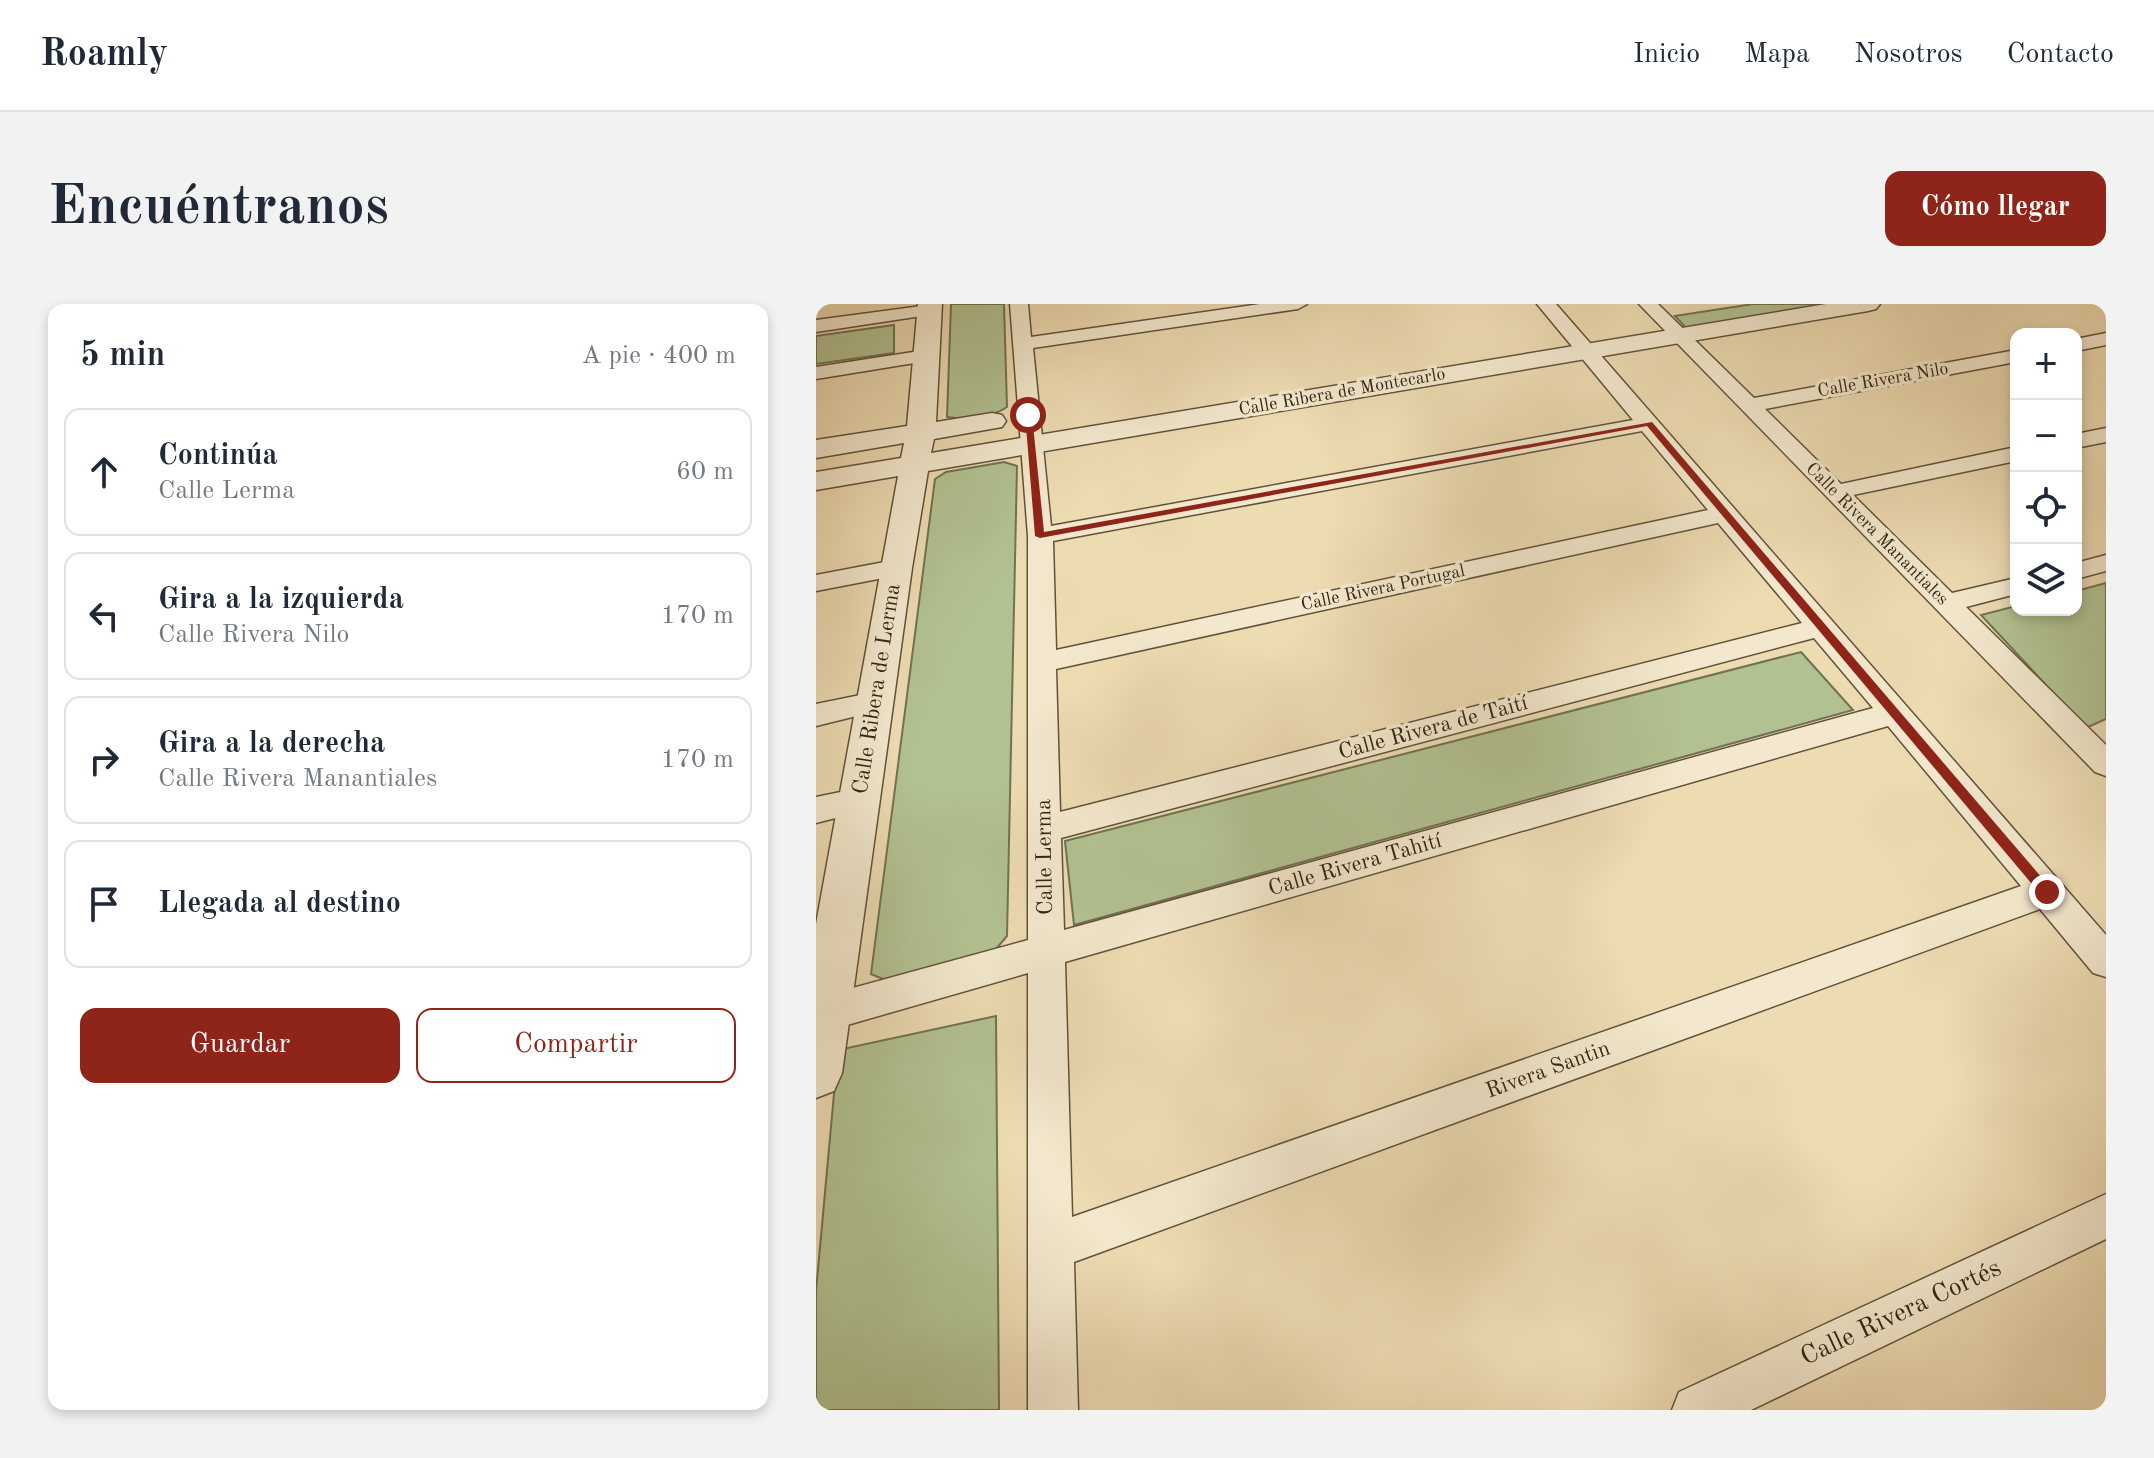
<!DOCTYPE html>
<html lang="es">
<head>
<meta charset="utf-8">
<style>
  :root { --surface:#fff; --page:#f2f2f3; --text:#1f2937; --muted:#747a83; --line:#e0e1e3; --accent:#8f2418 }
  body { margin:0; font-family:"Old Standard TT",serif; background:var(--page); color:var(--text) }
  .controls { position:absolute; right:24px; top:24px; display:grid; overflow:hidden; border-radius:16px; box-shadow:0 4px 12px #0003 }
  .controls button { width:72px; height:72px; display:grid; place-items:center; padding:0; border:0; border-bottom:2px solid var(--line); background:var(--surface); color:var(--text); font:40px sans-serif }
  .stop { position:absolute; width:24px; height:24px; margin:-18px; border:6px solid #8f2418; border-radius:50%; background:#fff }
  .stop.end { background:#8f2418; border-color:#fff; box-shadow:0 2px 8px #0008 }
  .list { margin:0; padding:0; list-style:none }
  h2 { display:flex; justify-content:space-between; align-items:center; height:104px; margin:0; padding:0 32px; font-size:34px }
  h2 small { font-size:26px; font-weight:400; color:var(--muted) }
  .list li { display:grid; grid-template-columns:52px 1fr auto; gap:24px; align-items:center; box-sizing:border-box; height:128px; margin:0 16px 16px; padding:0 16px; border:2px solid var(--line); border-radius:16px }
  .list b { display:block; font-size:30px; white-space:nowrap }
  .list p { margin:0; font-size:26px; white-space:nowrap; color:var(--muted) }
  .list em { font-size:26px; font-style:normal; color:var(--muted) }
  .actions { display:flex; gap:16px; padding:24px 32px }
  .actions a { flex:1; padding:18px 0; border:2px solid var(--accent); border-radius:16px; text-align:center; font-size:28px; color:var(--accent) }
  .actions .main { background:var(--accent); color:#fff }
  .icon { flex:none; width:44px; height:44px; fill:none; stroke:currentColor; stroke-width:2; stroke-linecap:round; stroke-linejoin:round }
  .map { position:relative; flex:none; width:1290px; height:1106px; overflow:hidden; border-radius:16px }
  header { display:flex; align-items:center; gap:48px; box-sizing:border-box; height:112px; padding:0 40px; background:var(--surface); border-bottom:2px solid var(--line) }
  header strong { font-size:38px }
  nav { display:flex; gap:44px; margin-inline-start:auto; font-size:28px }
  .intro { display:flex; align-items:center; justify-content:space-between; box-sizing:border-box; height:192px; padding:0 48px }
  h1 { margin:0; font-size:56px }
  .button { padding:20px 36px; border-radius:16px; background:var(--accent); color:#fff; font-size:28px; font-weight:700 }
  main { display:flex; gap:48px; padding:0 48px }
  aside { flex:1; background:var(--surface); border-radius:16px; box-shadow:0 4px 12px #0003 }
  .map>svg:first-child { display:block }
  .green { fill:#b2c191; stroke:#727253; stroke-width:2 }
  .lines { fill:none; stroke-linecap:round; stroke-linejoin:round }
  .minor-casing { stroke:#61523c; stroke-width:3 }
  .tertiary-casing { stroke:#61523c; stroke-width:3 }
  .minor { fill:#f3e8cd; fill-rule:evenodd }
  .tertiary { fill:#f3e8cd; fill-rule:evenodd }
  .route { fill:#8f2418 }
  .labels { text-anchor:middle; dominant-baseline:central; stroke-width:7; stroke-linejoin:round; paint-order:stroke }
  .far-street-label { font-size:18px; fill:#322415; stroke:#f3e8cd }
  .street-label { font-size:22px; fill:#322415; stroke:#f3e8cd }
  .near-street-label { font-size:26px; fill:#322415; stroke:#f3e8cd }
</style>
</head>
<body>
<header>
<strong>Roamly</strong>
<nav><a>Inicio</a><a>Mapa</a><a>Nosotros</a><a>Contacto</a></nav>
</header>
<div class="intro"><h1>Encuéntranos</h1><a class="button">Cómo llegar</a></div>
<main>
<aside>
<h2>5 min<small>A pie · 400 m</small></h2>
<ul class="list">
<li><svg class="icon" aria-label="ahead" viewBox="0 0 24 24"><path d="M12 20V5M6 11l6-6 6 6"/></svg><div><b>Continúa</b><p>Calle Lerma</p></div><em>60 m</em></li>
<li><svg class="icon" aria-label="left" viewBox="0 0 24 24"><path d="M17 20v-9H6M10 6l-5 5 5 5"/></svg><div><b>Gira a la izquierda</b><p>Calle Rivera Nilo</p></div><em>170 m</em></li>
<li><svg class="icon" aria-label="right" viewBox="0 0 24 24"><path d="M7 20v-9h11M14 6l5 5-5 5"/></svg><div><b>Gira a la derecha</b><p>Calle Rivera Manantiales</p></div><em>170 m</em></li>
<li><svg class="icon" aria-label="arrive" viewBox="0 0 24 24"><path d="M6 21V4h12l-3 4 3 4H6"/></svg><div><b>Llegada al destino</b></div></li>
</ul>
<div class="actions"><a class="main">Guardar</a><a>Compartir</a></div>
</aside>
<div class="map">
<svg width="1290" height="1106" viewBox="0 0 1290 1106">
  <rect width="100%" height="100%" fill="#eddbb2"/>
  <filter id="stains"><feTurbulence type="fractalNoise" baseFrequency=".0025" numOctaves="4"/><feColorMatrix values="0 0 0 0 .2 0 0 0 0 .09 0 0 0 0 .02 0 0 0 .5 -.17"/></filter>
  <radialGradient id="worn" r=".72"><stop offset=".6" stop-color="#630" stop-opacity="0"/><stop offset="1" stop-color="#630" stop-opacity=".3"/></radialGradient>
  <g class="green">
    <path d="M 135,0 L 188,0 L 191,103 C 175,114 150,116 131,113 Z"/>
    <path d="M 937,0 L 1023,0 L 871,25 L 859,12 Z"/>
    <path d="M 78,21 L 78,49 L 0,60 L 0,32 Z"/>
    <path d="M 188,158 L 201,162 L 191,632 L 174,652 L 74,678 L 55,670 L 119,175 L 130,168 Z"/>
    <path d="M 1290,279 L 1290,415 L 1270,424 L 1165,311 L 1200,302 L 1200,306 L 1260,306 L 1260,287 Z"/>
    <path d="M 985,348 L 1037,406 L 258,621 L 249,537 Z"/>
    <path d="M 180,712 L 183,1106 L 0,1106 L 0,987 L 22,746 Z"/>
  </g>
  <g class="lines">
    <g class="minor-casing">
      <g id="minor">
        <path d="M 194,0 L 212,0 L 215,33 L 444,0 L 491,0 L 482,5 L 217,44 L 235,222 L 817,116 L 721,0 L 740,0 L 1290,631 L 1290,673 L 1277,669 L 1224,605 L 258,958 L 262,1106 L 212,1106 L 212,669 L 0,730 L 0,694 L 212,636 L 212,232 ZM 826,127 L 892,206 L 240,346 L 237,237 ZM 902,219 L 986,319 L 244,508 L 240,365 ZM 998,334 L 1057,404 L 248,626 L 245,534 ZM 1072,422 L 1205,582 L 256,913 L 249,658 Z"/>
        <path d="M 823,0 L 842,0 L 938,94 L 1200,46 L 1200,58 L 949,105 L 1025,180 L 1200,143 L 1200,157 L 1037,191 L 1136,289 L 1200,274 L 1200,290 L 1150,303 L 1290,441 L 1290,472 L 1279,468 Z"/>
        <path d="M 113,1 L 122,6 L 119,10 L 0,28 L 0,16 Z"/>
        <path d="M 1290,29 L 1290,41 L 1260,47 L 1260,35 Z"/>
        <path d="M 110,46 L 117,48 L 120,52 L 117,56 L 0,75 L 0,63 Z"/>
        <path d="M 1290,124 L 1290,138 L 1260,144 L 1260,130 Z"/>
        <path d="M 1290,251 L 1290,267 L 1260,275 L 1260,259 Z"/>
        <path d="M 79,256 L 88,258 L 92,264 L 88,270 L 0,287 L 0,271 Z"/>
        <path d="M 59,388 L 69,391 L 74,398 L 69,405 L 0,422 L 0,400 Z"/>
        <path d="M 44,484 L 55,487 L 60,496 L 55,505 L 0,519 L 0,493 Z"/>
        <path d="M 1290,890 L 1290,935 L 935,1106 L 856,1106 L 863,1088 Z"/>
      </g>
    </g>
    <g class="tertiary-casing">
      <path id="tertiary" d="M 102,0 L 126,0 L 120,118 L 176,109 L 186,111 L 190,117 L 186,123 L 118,135 L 115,149 L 1010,0 L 1064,0 L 1060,5 L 1052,7 L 112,167 L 96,264 L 26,769 L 18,787 L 0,794 L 0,620 L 82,172 L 0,186 L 0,168 L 85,154 L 88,139 L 0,154 L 0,136 L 91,122 Z"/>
    </g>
    <use href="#minor" class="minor"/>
    <use href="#tertiary" class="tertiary"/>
  </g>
  <path class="route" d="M 209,110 L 216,111 L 228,228 L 836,118 L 1238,588 L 1236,592 L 1226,592 L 831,122 L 224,234 L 219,232 Z"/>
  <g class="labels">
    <g class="far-street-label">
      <text transform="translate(1067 76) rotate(-10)">Calle Rivera Nilo</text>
      <text transform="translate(526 88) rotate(-10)">Calle Ribera de Montecarlo</text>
      <text transform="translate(1061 230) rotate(45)">Calle Rivera Manantiales</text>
      <text transform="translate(567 284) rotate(-12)">Calle Rivera Portugal</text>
    </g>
    <g class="street-label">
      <text transform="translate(61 385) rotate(-81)">Calle Ribera de Lerma</text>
      <text transform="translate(617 424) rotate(-15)">Calle Rivera de Taití</text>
      <text transform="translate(229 553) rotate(-91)">Calle Lerma</text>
      <text transform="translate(539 561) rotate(-16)">Calle Rivera Tahití</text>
      <text transform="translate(732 766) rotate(-20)">Rivera Santin</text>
    </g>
    <g class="near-street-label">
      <text transform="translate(1085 1009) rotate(-25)">Calle Rivera Cortés</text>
    </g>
  </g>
  <rect width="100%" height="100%" filter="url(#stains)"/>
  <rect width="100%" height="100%" fill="url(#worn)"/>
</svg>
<div class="controls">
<button>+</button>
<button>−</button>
<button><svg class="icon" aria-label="locate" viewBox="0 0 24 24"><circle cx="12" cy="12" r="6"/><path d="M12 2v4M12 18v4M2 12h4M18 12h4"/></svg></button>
<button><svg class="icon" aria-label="layers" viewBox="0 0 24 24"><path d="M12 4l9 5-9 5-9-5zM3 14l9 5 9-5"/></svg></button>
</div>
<div class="stop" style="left:212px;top:111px"></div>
<div class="stop end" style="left:1231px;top:588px"></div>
</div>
</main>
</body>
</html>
